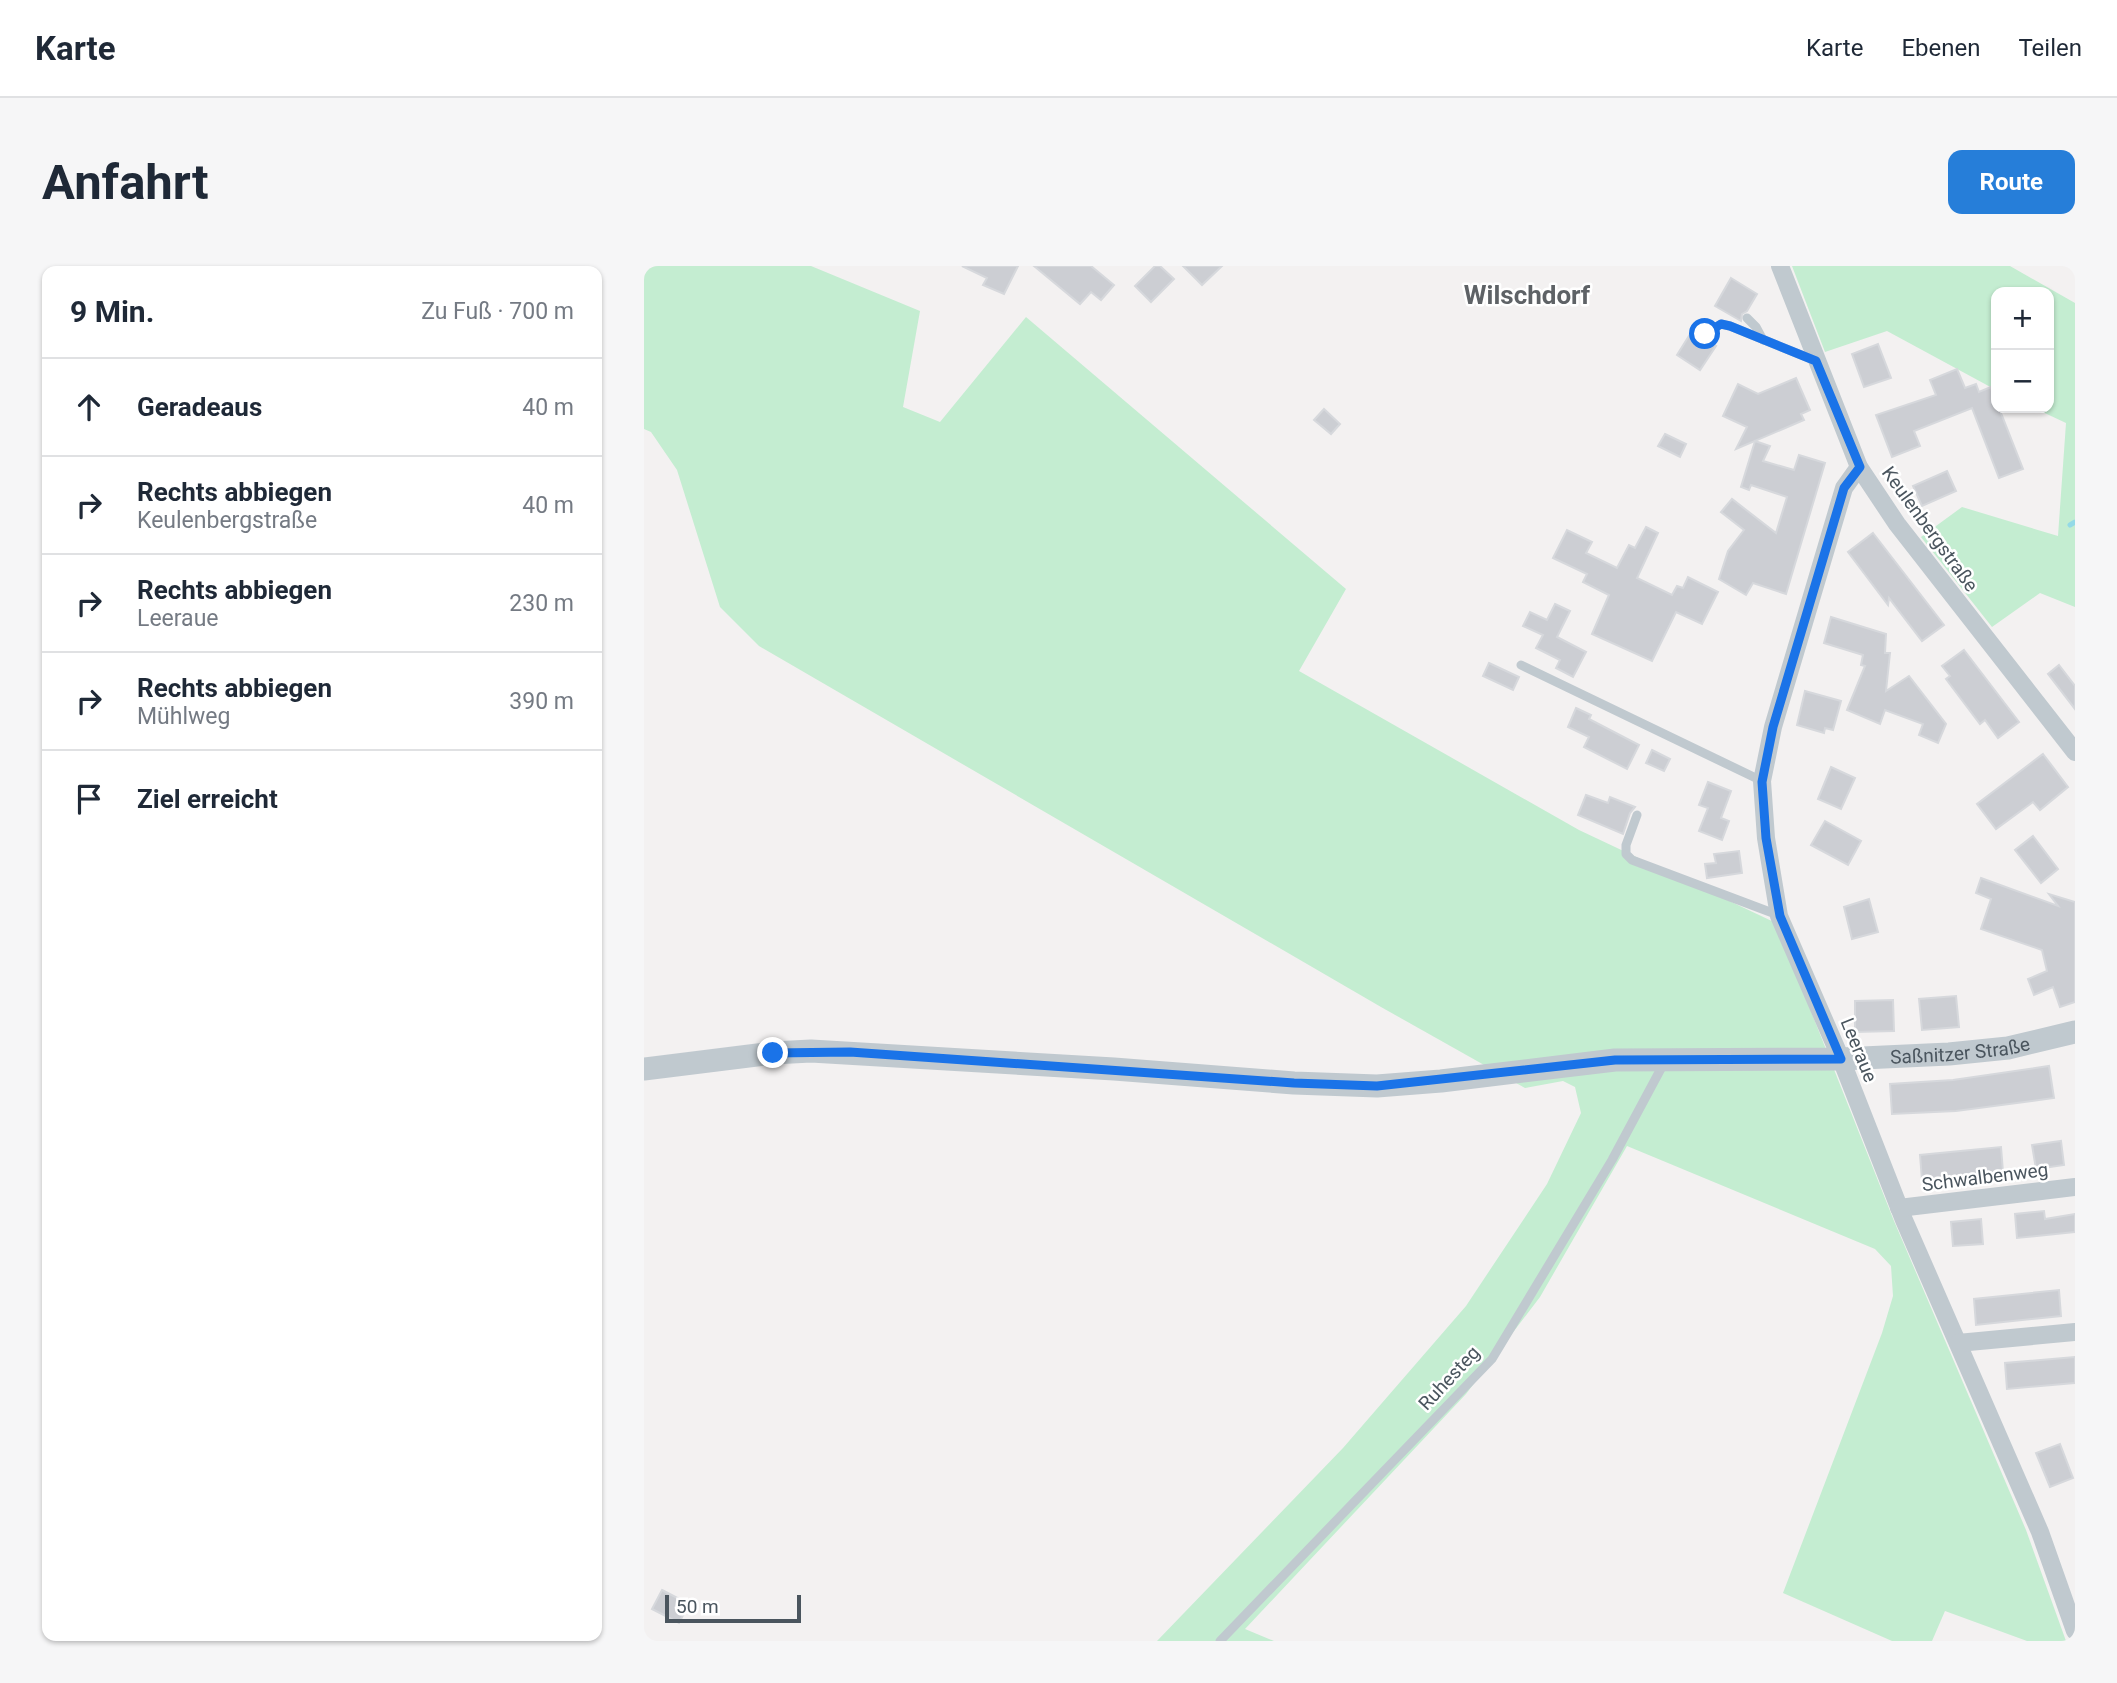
<!DOCTYPE html>
<html lang="de">
<head>
<meta charset="utf-8">
<style>
  :root { --surface:#fff; --page:#f6f6f7; --text:#1f2937; --muted:#747a83; --line:#e0e1e3; --accent:#267ed9 }
  body { margin:0; font-family:Roboto,sans-serif; background:var(--page); color:var(--text) }
  .controls { position:absolute; right:21px; top:21px; display:grid; overflow:hidden; border-radius:14px; box-shadow:0 2px 5px #0004 }
  .controls button { width:63px; height:63px; display:grid; place-items:center; padding:0; border:0; border-bottom:2px solid var(--line); background:var(--surface); color:var(--text); font:35px sans-serif }
  .scale { position:absolute; left:21px; bottom:18px; width:136px; box-sizing:border-box; padding-left:7px; border:4px solid #4a555e; border-top:0; font-size:19px; line-height:24px; white-space:nowrap; color:#4a555e; -webkit-text-stroke:5px #fff; paint-order:stroke }
  .stop { position:absolute; width:21px; height:21px; margin:-16px; border:5px solid #1a73e8; border-radius:50%; background:#fff }
  .stop.end { background:#1a73e8; border-color:#fff; box-shadow:0 2px 7px #0008 }
  .list { margin:0; padding:0; list-style:none }
  h2 { display:flex; justify-content:space-between; align-items:center; height:91px; margin:0; padding:0 28px; font-size:30px }
  h2 small { font-size:23px; font-weight:400; color:var(--muted) }
  .list li { display:grid; grid-template-columns:46px 1fr auto; gap:21px; align-items:center; box-sizing:border-box; height:98px; padding:0 28px; border-top:2px solid var(--line) }
  .list b { display:block; font-size:26px; white-space:nowrap }
  .list p { margin:0; font-size:23px; white-space:nowrap; color:var(--muted) }
  .list em { font-size:23px; font-style:normal; color:var(--muted) }
  .icon { flex:none; width:38px; height:38px; fill:none; stroke:currentColor; stroke-width:2; stroke-linecap:round; stroke-linejoin:round }
  .map { position:relative; flex:none; width:1431px; height:1375px; overflow:hidden; border-radius:14px }
  header { display:flex; align-items:center; gap:42px; box-sizing:border-box; height:98px; padding:0 35px; background:var(--surface); border-bottom:2px solid var(--line) }
  header strong { font-size:33px }
  nav { display:flex; gap:38px; margin-inline-start:auto; font-size:24px }
  .intro { display:flex; align-items:center; justify-content:space-between; box-sizing:border-box; height:168px; padding:0 42px }
  h1 { margin:0; font-size:49px }
  .button { padding:18px 32px; border-radius:14px; background:var(--accent); color:#fff; font-size:24px; font-weight:700 }
  main { display:flex; gap:42px; padding:0 42px }
  aside { flex:1; background:var(--surface); border-radius:14px; box-shadow:0 2px 5px #0004 }
  .map>svg:first-child { display:block }
  .green { fill:#c4edd1 }
  .lines { fill:none; stroke-linecap:round; stroke-linejoin:round }
  .stream { stroke:#94dae7; stroke-width:5 }
  .building { fill:#ccced3; stroke:#d6d8dc; stroke-width:2 }
  .service { stroke:#c0c9cf; stroke-width:9 }
  .minor { stroke:#c0c9cf; stroke-width:18 }
  .tertiary { stroke:#c0c9cf; stroke-width:23 }
  .route { stroke:#1a73e8; stroke-width:9 }
  .labels { text-anchor:middle; dominant-baseline:central; stroke-width:5; stroke-linejoin:round; paint-order:stroke }
  .street-label { font-size:19px; fill:#4a555e; stroke:#fff }
  .district-label { font-size:26px; font-weight:bold; fill:#5e6266; stroke:#fff }
</style>
</head>
<body>
<header>
<strong>Karte</strong>
<nav><a>Karte</a><a>Ebenen</a><a>Teilen</a></nav>
</header>
<div class="intro"><h1>Anfahrt</h1><a class="button">Route</a></div>
<main>
<aside>
<h2>9 Min.<small>Zu Fuß · 700 m</small></h2>
<ul class="list">
<li><svg class="icon" aria-label="ahead" viewBox="0 0 24 24"><path d="M12 20V5M6 11l6-6 6 6"/></svg><div><b>Geradeaus</b></div><em>40 m</em></li>
<li><svg class="icon" aria-label="right" viewBox="0 0 24 24"><path d="M7 20v-9h11M14 6l5 5-5 5"/></svg><div><b>Rechts abbiegen</b><p>Keulenbergstraße</p></div><em>40 m</em></li>
<li><svg class="icon" aria-label="right" viewBox="0 0 24 24"><path d="M7 20v-9h11M14 6l5 5-5 5"/></svg><div><b>Rechts abbiegen</b><p>Leeraue</p></div><em>230 m</em></li>
<li><svg class="icon" aria-label="right" viewBox="0 0 24 24"><path d="M7 20v-9h11M14 6l5 5-5 5"/></svg><div><b>Rechts abbiegen</b><p>Mühlweg</p></div><em>390 m</em></li>
<li><svg class="icon" aria-label="arrive" viewBox="0 0 24 24"><path d="M6 21V4h12l-3 4 3 4H6"/></svg><div><b>Ziel erreicht</b></div></li>
</ul>
</aside>
<div class="map">
<svg width="1431" height="1375" viewBox="0 0 1431 1375">
  <rect width="100%" height="100%" fill="#f3f1f1"/>
  <g class="green">
    <path d="M 0,0 L 167,0 L 276,45 L 259,141 L 296,156 L 382,51 L 702,323 L 655,405 L 935,564 L 1132,657 L 1250,955 L 1382,1264 L 1422,1375 L 1383,1375 L 1301,1345 L 1288,1375 L 1248,1375 L 1139,1327 L 1238,1067 L 1249,1030 L 1247,1000 L 1231,983 L 983,880 L 896,1031 L 822,1128 L 601,1363 L 630,1375 L 513,1375 L 699,1182 L 822,1040 L 903,918 L 937,847 L 931,821 L 919,815 L 881,822 L 737,741 L 115,380 L 76,341 L 33,204 L 7,166 L 0,163 Z"/>
    <path d="M 1148,0 L 1366,0 L 1431,37 L 1431,341 L 1396,327 L 1348,361 L 1277,271 L 1318,241 L 1414,270 L 1422,157 L 1390,142 L 1405,142 L 1405,26 L 1352,26 L 1352,124 L 1243,65 L 1181,86 Z"/>
  </g>
  <g class="lines">
    <path class="stream" d="M 1426,259 L 1431,256"/>
  </g>
  <g class="building">
    <path d="M 318,0 L 374,0 L 360,28 L 339,19 L 343,12 Z"/>
    <path d="M 390,0 L 447,0 L 470,19 L 457,34 L 447,26 L 436,38 Z"/>
    <path d="M 511,0 L 516,0 L 530,13 L 507,36 L 491,20 Z"/>
    <path d="M 539,0 L 578,0 L 558,19 Z"/>
    <path d="M 1087,12 L 1113,28 L 1103,45 L 1098,48 L 1097,55 L 1071,40 Z"/>
    <path d="M 1048,65 L 1057,74 L 1072,80 L 1056,104 L 1033,89 Z"/>
    <path d="M 1234,78 L 1247,112 L 1220,121 L 1208,88 Z"/>
    <path d="M 1313,103 L 1321,122 L 1332,118 L 1335,126 L 1347,121 L 1352,142 L 1355,142 L 1379,203 L 1355,212 L 1328,142 L 1270,165 L 1276,180 L 1248,191 L 1232,149 L 1292,129 L 1286,114 Z"/>
    <path d="M 1152,112 L 1166,144 L 1157,148 L 1160,154 L 1092,183 L 1103,161 L 1079,150 L 1094,118 L 1114,128 Z"/>
    <path d="M 680,143 L 696,158 L 687,168 L 670,154 Z"/>
    <path d="M 1021,168 L 1042,178 L 1036,191 L 1014,180 Z"/>
    <path d="M 1111,175 L 1126,180 L 1119,195 L 1150,204 L 1155,189 L 1181,197 L 1142,328 L 1109,317 L 1102,329 L 1075,313 L 1084,285 L 1100,264 L 1077,246 L 1088,233 L 1132,267 L 1143,231 L 1107,219 L 1105,224 L 1097,221 Z"/>
    <path d="M 1303,205 L 1312,225 L 1278,240 L 1269,220 Z"/>
    <path d="M 1002,261 L 1014,267 L 993,312 L 1028,329 L 1033,320 L 1039,322 L 1044,311 L 1074,326 L 1058,358 L 1032,346 L 1008,395 L 948,368 L 965,329 L 939,316 L 943,308 L 909,292 L 923,264 L 948,276 L 942,287 L 973,302 L 985,279 L 991,282 Z"/>
    <path d="M 1229,267 L 1300,359 L 1278,375 L 1245,332 L 1244,339 L 1204,286 Z"/>
    <path d="M 911,338 L 926,345 L 913,371 L 942,386 L 929,411 L 912,402 L 916,394 L 892,382 L 899,369 L 879,360 L 886,346 L 903,354 Z"/>
    <path d="M 1187,351 L 1242,368 L 1241,387 L 1246,387 L 1242,425 L 1265,410 L 1302,458 L 1294,477 L 1275,469 L 1279,458 L 1241,444 L 1236,458 L 1203,444 L 1221,400 L 1217,399 L 1219,389 L 1180,377 Z"/>
    <path d="M 1320,384 L 1375,456 L 1354,472 L 1341,454 L 1336,458 L 1302,413 L 1306,410 L 1298,400 Z"/>
    <path d="M 845,397 L 875,411 L 869,424 L 839,410 Z"/>
    <path d="M 1415,399 L 1431,420 L 1431,443 L 1404,408 Z"/>
    <path d="M 1161,425 L 1197,435 L 1189,464 L 1181,462 L 1180,467 L 1153,459 Z"/>
    <path d="M 932,442 L 947,449 L 945,453 L 995,479 L 983,503 L 940,481 L 945,471 L 924,461 Z"/>
    <path d="M 1008,484 L 1026,493 L 1020,505 L 1002,497 Z"/>
    <path d="M 1399,488 L 1424,521 L 1396,544 L 1389,536 L 1352,563 L 1333,538 Z"/>
    <path d="M 1187,501 L 1211,512 L 1197,543 L 1174,533 Z"/>
    <path d="M 1064,516 L 1087,525 L 1077,552 L 1085,555 L 1078,574 L 1055,565 L 1064,542 L 1055,539 Z"/>
    <path d="M 942,529 L 964,537 L 966,531 L 991,541 L 986,547 L 979,568 L 934,549 Z"/>
    <path d="M 1181,555 L 1217,575 L 1204,599 L 1167,579 Z"/>
    <path d="M 1389,570 L 1414,603 L 1397,617 L 1371,584 Z"/>
    <path d="M 1095,585 L 1098,607 L 1063,612 L 1061,598 L 1072,597 L 1070,588 Z"/>
    <path d="M 1337,612 L 1414,640 L 1405,628 L 1431,636 L 1431,736 L 1416,741 L 1409,721 L 1390,729 L 1384,713 L 1403,705 L 1398,684 L 1337,663 L 1347,633 L 1332,627 Z"/>
    <path d="M 1225,633 L 1234,666 L 1208,673 L 1200,641 Z"/>
    <path d="M 1312,730 L 1315,761 L 1278,764 L 1275,733 Z"/>
    <path d="M 1249,734 L 1250,765 L 1211,766 L 1211,735 Z"/>
    <path d="M 1405,800 L 1410,832 L 1312,845 L 1248,848 L 1246,818 L 1309,814 Z"/>
    <path d="M 1417,875 L 1420,899 L 1392,903 L 1388,879 Z"/>
    <path d="M 1357,881 L 1359,906 L 1278,914 L 1276,889 Z"/>
    <path d="M 1400,945 L 1401,953 L 1431,948 L 1431,966 L 1373,972 L 1371,948 Z"/>
    <path d="M 1337,953 L 1339,978 L 1309,980 L 1307,956 Z"/>
    <path d="M 1415,1024 L 1417,1050 L 1332,1059 L 1330,1033 Z"/>
    <path d="M 1431,1091 L 1431,1117 L 1363,1123 L 1361,1097 Z"/>
    <path d="M 1416,1178 L 1429,1212 L 1406,1221 L 1392,1187 Z"/>
    <path d="M 18,1324 L 45,1338 L 35,1357 L 8,1343 Z"/>
  </g>
  <g class="lines">
    <g class="service">
      <path d="M 1103,52 L 1112,61 L 1119,74"/>
      <path d="M 1061,68 L 1077,58 L 1086,60 L 1172,95"/>
      <path d="M 877,399 L 1118,515"/>
      <path d="M 993,549 L 982,579 L 982,588 L 988,594 L 1134,649"/>
      <path d="M 576,1375 L 848,1093 L 968,894 L 1020,797"/>
    </g>
    <g class="minor">
      <path d="M 1136,0 L 1215,201 L 1253,258 L 1431,486"/>
      <path d="M 1215,201 L 1200,222 L 1129,461 L 1118,515 L 1122,572 L 1135,650 L 1197,793 L 1260,954 L 1396,1266 L 1431,1365"/>
      <path d="M 1255,942 L 1431,921"/>
      <path d="M 1314,1077 L 1431,1066"/>
    </g>
    <path class="tertiary" id="s1" d="M 0,803 L 129,787 L 167,785 L 470,803 L 650,817 L 733,820 L 797,815 L 971,794 L 1197,793 L 1305,788 L 1364,782 L 1431,766"/>
  </g>
  <g class="lines">
    <path class="route" d="M 129,787 L 206,786 L 650,817 L 733,820 L 971,794 L 1197,793 L 1136,650 L 1122,572 L 1118,516 L 1129,461 L 1200,222 L 1216,201 L 1172,95 L 1086,60 L 1077,58 L 1061,68"/>
  </g>
  <g class="labels">
    <g class="street-label">
      <text transform="translate(1286 263) rotate(54)">Keulenbergstraße</text>
      <text stroke="none"><textPath href="#s1" startOffset="1320">Saßnitzer Straße</textPath></text>
      <text transform="translate(1215 784) rotate(68)">Leeraue</text>
      <text transform="translate(1341 911) rotate(-7)">Schwalbenweg</text>
      <text transform="translate(805 1112) rotate(-47)">Ruhesteg</text>
    </g>
    <g class="district-label">
      <text x="883" y="29">Wilschdorf</text>
    </g>
  </g>
</svg>
<div class="controls">
<button>+</button>
<button>−</button>
</div>
<div class="scale">50 m</div>
<div class="stop" style="left:1061px;top:68px"></div>
<div class="stop end" style="left:129px;top:787px"></div>
</div>
</main>
</body>
</html>
